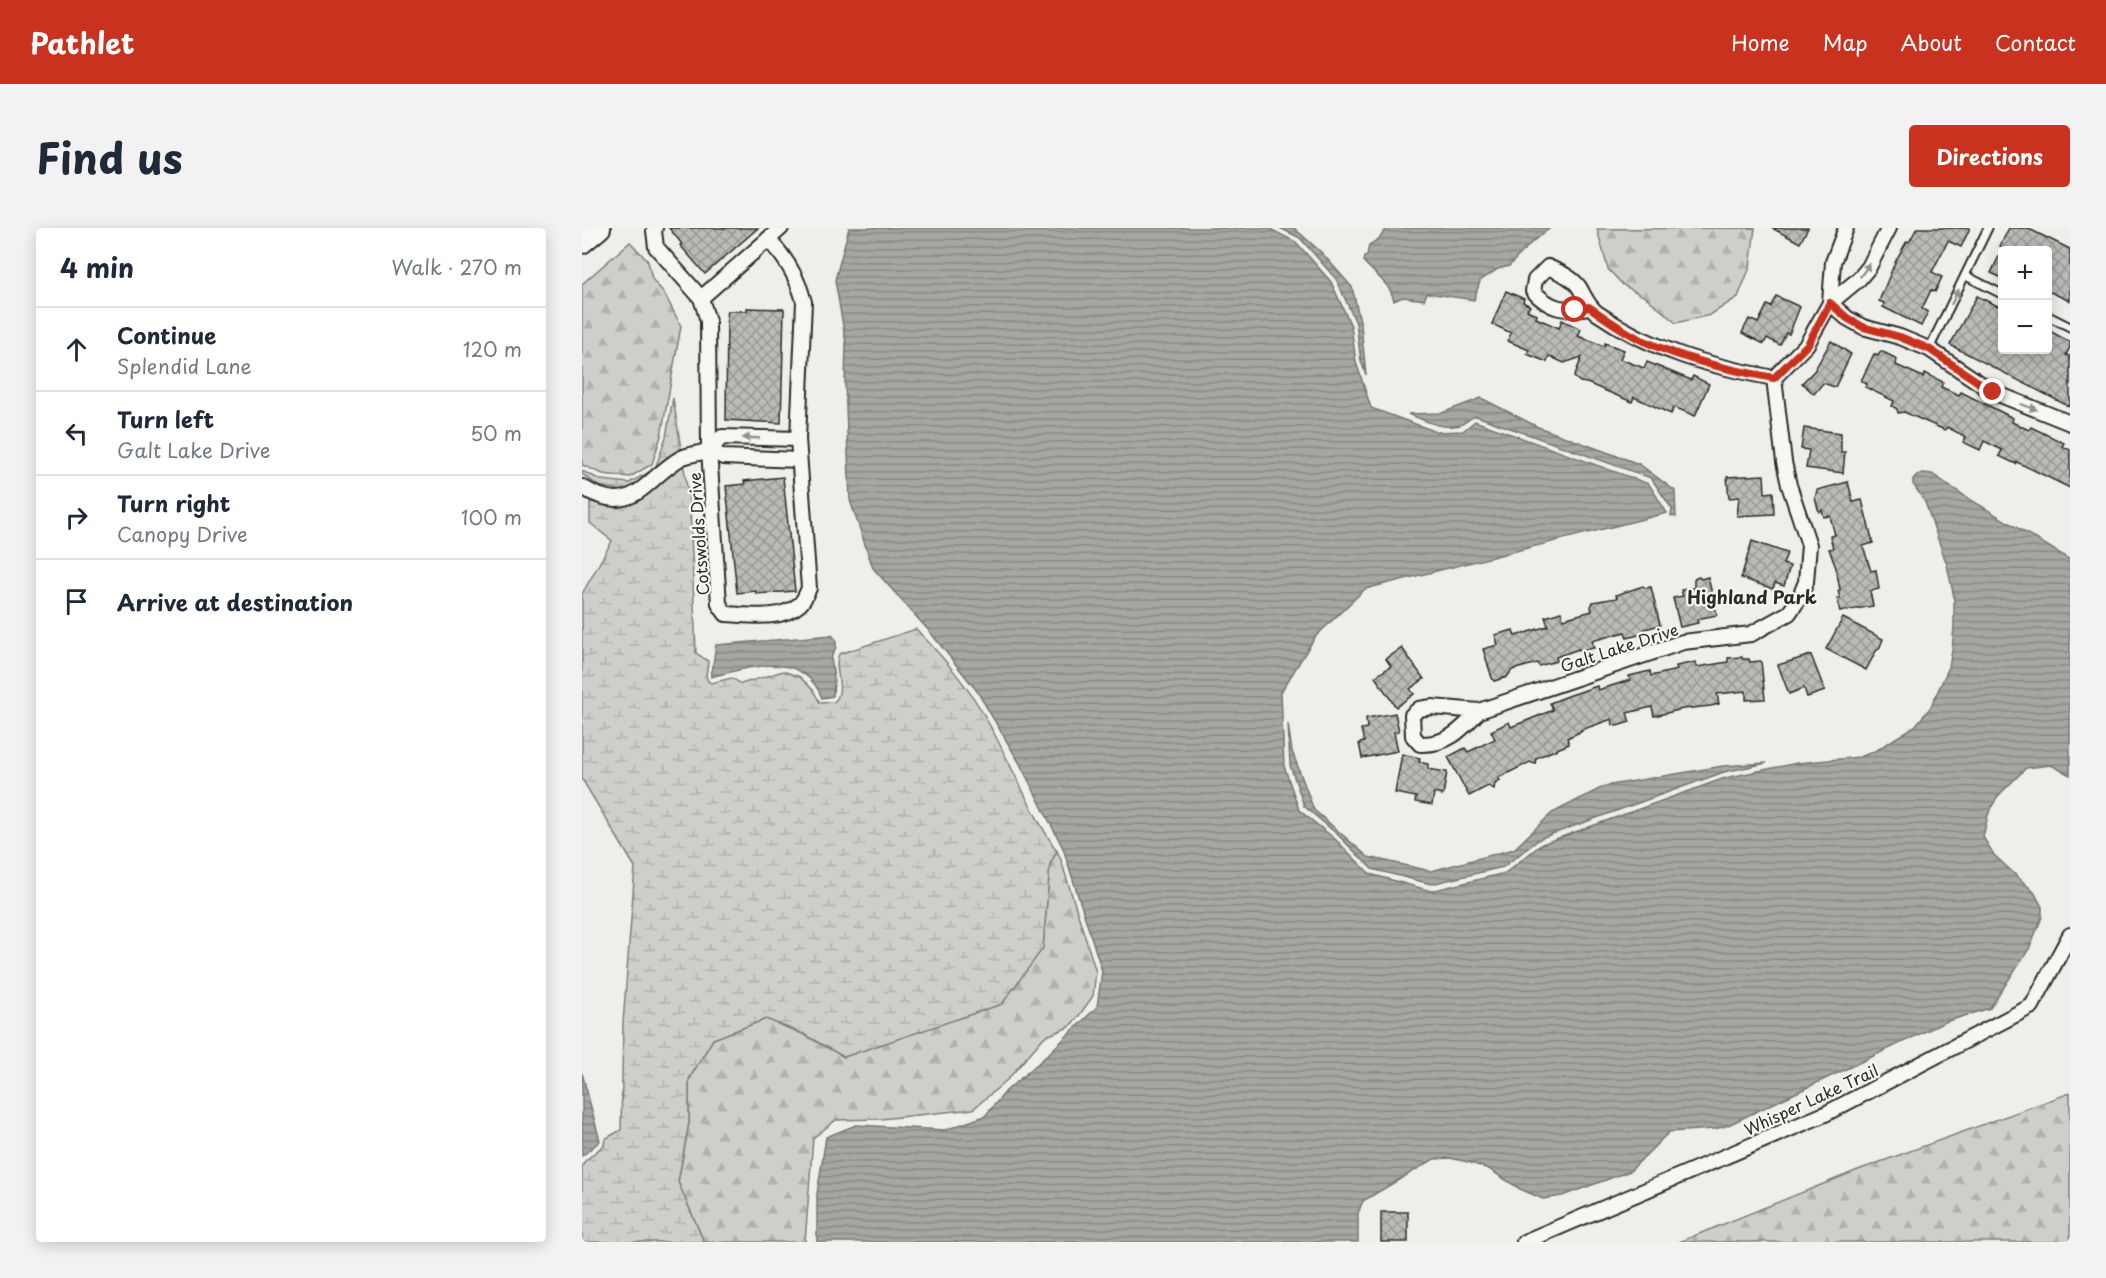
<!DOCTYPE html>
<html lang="en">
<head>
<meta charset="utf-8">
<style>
  :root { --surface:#fff; --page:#f2f2f3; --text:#1f2937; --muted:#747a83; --line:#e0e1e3; --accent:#c8321e }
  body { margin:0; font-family:"Playpen Sans",sans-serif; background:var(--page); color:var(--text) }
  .controls { position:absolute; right:18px; top:18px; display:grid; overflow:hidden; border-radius:6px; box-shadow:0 3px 15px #0003 }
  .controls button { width:54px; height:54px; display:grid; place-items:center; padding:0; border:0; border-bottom:2px solid var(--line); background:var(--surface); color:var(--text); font:30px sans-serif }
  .stop { position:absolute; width:18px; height:18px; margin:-14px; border:4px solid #c8321e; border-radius:50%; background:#fff }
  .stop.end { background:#c8321e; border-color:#fff; box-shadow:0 2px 6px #0008 }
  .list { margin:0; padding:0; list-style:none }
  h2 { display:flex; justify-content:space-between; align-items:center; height:78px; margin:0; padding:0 24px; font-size:26px }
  h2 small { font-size:20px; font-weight:400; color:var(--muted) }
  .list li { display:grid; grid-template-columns:39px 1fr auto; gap:18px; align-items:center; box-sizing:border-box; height:84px; padding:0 24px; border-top:2px solid var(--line) }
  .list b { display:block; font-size:22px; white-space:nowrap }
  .list p { margin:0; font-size:20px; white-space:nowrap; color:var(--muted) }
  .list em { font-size:20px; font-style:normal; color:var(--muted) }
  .icon { flex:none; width:33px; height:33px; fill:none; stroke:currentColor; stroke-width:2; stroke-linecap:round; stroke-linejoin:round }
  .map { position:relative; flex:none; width:1488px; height:1014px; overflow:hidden; border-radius:6px }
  header { display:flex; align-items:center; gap:36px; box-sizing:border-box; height:84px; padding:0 30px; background:var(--accent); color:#fff }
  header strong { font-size:28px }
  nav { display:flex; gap:33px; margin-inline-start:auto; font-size:21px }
  .intro { display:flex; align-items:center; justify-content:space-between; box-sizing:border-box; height:144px; padding:0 36px }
  h1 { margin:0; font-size:42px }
  .button { padding:15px 27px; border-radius:6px; background:var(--accent); color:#fff; font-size:21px; font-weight:700 }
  main { display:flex; gap:36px; padding:0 36px }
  aside { flex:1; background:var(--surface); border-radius:6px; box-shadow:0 3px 15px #0003 }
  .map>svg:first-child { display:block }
  .forest { fill:url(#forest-firs); stroke:#7c7c7a; stroke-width:1.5 }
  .wetland { fill:url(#wetland-marsh); stroke:#7c7c7a; stroke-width:1.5 }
  .water { fill:url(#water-rules); stroke:#757573; stroke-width:1.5 }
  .building { fill:url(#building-cross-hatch); stroke:#2b2b2b; stroke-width:1.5 }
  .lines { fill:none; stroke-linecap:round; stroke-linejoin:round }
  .lane-casing { stroke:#2b2b2b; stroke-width:11 }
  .street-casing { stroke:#2b2b2b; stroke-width:18 }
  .secondary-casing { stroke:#2b2b2b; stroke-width:24 }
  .lane { stroke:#f6f6f2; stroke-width:7 }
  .street { stroke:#f6f6f2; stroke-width:14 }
  .secondary { stroke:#f6f6f2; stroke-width:20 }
  .oneway { fill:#90908e }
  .route { stroke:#c8321e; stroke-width:8 }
  .labels { text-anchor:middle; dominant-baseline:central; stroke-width:4.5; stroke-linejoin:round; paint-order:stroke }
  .street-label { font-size:16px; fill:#2b2b2b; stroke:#f6f6f2 }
  .neighbourhood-label { font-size:18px; font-weight:bold; fill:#2b2b2b; stroke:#f6f6f2 }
</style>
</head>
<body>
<header>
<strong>Pathlet</strong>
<nav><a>Home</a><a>Map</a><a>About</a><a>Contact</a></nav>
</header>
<div class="intro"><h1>Find us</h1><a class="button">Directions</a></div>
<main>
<aside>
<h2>4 min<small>Walk · 270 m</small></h2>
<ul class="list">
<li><svg class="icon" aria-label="ahead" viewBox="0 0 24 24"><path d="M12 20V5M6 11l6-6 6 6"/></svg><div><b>Continue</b><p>Splendid Lane</p></div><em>120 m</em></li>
<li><svg class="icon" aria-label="left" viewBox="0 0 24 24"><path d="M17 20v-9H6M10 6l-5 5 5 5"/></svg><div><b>Turn left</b><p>Galt Lake Drive</p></div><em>50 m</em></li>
<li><svg class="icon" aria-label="right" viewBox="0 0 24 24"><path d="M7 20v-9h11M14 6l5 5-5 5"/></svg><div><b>Turn right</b><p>Canopy Drive</p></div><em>100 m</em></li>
<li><svg class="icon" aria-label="arrive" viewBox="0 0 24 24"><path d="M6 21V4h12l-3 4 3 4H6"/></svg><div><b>Arrive at destination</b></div></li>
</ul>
</aside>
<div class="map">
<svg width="1488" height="1014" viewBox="0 0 1488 1014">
  <defs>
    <pattern id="forest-firs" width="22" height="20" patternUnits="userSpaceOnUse" patternTransform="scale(1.5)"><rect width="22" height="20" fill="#cececa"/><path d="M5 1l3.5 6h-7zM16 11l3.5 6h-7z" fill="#b1b1ae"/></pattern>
    <pattern id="wetland-marsh" width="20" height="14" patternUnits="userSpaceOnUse" patternTransform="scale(1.5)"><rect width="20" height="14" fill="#cececa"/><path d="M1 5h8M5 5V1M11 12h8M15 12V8" fill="none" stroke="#b1b1ae"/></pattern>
    <pattern id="water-rules" width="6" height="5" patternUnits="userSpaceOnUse" patternTransform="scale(1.5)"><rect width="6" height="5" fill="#a6a6a3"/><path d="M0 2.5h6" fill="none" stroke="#878785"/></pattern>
    <pattern id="building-cross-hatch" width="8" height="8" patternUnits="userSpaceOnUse" patternTransform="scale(1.5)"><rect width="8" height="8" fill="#babab7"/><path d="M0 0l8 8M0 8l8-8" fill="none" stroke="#979795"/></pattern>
  </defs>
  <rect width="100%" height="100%" fill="#eeeeea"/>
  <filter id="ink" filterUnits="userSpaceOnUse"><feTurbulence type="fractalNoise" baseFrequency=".0167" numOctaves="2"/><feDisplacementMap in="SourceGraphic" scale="12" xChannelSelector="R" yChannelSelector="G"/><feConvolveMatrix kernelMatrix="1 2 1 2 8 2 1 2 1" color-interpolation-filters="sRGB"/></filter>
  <g filter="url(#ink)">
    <g class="forest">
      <path d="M 1173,0 L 1168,39 L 1156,69 L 1128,87 L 1094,95 L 1065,70 L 1041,57 L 1026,41 L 1015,1 Z"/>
      <path d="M 48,14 L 66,33 L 70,51 L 82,65 L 99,98 L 79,208 L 70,236 L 48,249 L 21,246 L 0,237 L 0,56 Z"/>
      <path d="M 475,623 L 478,629 L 514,744 L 511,768 L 496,789 L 487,799 L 462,809 L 426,851 L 391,881 L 299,891 L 254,892 L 231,910 L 223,1014 L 122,1014 L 96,954 L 107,895 L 107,851 L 131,811 L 184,791 L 221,806 L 262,829 L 347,800 L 461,720 L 468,636 Z"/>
      <path d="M 1488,865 L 1488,1014 L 1097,1014 L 1276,942 Z"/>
    </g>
    <path class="wetland" d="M 91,170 L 108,278 L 114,425 L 126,433 L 124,448 L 126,453 L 129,455 L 150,450 L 159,456 L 201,443 L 218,449 L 231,462 L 238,475 L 252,474 C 265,462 250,440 257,426 L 334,401 C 362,430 388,460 407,496 C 430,538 448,583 475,623 L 468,636 L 461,720 L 420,776 L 262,829 L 221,806 L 184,791 L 131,811 L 107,851 L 107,895 L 96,954 L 122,1014 L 0,1014 L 0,939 L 3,933 L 22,917 L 23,911 L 39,902 L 41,795 L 53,639 L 0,551 L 0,366 L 30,313 L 8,295 L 8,274 L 33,278 L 35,261 L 17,258 L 0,246 L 0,243 L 19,252 L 47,255 L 73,241 L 84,209 Z"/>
    <g class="water">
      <path d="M 267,0 L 686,0 L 714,14 L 749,54 L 769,98 L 774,134 L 789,180 L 855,204 L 881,203 L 893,193 L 1067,256 L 1085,285 L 783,361 L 733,409 L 699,464 L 702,538 L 717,582 L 753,611 L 788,646 L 849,663 L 923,645 L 960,616 L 1143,550 L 1215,535 L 1278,529 L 1295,522 L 1333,498 L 1348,480 L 1367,439 L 1370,423 L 1372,399 L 1372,369 L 1365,337 L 1343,274 L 1331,256 L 1331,251 L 1335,247 L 1341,245 L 1350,246 L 1386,270 L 1482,328 L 1488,332 L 1488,547 L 1469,537 L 1444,540 L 1415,569 L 1406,587 L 1401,609 L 1412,627 L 1452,664 L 1460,679 L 1460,689 L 1447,721 L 1408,780 L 1363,794 L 1144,898 L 1132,901 L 1087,904 L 1048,943 L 980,968 L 961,971 L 938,961 L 907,941 L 886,934 L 868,930 L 852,931 L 781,973 L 776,985 L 776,1014 L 235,1014 L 235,966 L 244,909 L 274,897 L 363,902 L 403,888 L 424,863 L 462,830 L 515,779 L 520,743 L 481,620 L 437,534 L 395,463 L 348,404 L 291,340 L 268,272 L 263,156 L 264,115 L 253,52 Z"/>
      <path d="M 698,0 L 712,0 L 739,24 L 770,59 L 779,97 L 784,147 L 779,133 L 774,95 L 754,51 L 718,10 Z"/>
      <path d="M 805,0 L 963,0 L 967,1 L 950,14 L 927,38 L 916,41 L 898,53 L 892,72 L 845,65 L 842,72 L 821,69 L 812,73 C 809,56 792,46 781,33 L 782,29 L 785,28 L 787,17 L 797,11 Z"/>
      <path d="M 899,170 L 956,199 L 1057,236 L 1093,263 L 1094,289 L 1089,288 L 1090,281 L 1069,250 L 894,188 C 888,189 884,195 878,197 C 859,202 842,192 826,186 L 860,185 Z"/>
      <path d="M 250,407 L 254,412 L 254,419 L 249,430 L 252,452 L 251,468 L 240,470 C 221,421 168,439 129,449 L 134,417 Z"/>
      <path d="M 706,496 L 710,523 L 732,582 L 786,629 L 849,643 L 932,621 L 970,585 L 1023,558 L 1141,538 L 1185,535 L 1142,544 L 959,610 L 921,639 L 849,656 L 790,641 L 756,607 L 722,578 L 708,537 Z"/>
      <path d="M 0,845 L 18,913 L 0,928 Z"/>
    </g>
    <g class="building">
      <path d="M 87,0 L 176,0 L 123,46 L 98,17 L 100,16 Z"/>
      <path d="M 1190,0 L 1226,0 L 1218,15 Z"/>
      <path d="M 1335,0 L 1388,0 L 1379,19 L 1366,13 L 1350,44 L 1360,49 L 1353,64 L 1349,62 L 1340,81 L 1346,84 L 1339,98 L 1301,79 L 1302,75 L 1297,73 L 1314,32 L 1325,13 L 1327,14 Z"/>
      <path d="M 1427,0 L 1445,0 L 1488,21 L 1488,73 L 1466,63 L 1466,22 L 1420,22 L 1420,50 L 1409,45 L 1421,20 L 1418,18 Z"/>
      <path d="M 924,63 L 942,71 L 941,74 L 948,78 L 945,82 L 955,87 L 954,90 L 977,100 L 980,92 L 999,101 L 996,108 L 1022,118 L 1023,115 L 1042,122 L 1038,131 L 1062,140 L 1065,134 L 1109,152 L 1111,148 L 1127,156 L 1113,188 L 1092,179 L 1089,186 L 1052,169 L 1050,174 L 1005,155 L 998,154 L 992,149 L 1000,129 L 982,135 L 967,128 L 965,134 L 945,126 L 947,122 L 926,113 L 929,105 L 910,96 Z"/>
      <path d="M 1194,68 L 1218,79 L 1207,106 L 1204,105 L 1198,117 L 1185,110 L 1182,116 L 1160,105 L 1167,91 L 1176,95 L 1185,77 L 1189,79 Z"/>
      <path d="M 1395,68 L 1420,80 L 1420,122 L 1466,122 L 1466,102 L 1488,114 L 1488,119 L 1484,127 L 1488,128 L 1488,179 L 1368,117 Z"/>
      <path d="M 165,80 L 202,81 L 199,195 L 144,192 L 145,83 L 165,83 Z"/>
      <path d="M 1249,113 L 1269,126 L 1253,159 L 1241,155 L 1232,166 L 1220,155 L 1232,143 Z"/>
      <path d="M 1299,123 L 1315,131 L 1314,137 L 1341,149 L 1343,145 L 1361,154 L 1359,159 L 1377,167 L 1379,164 L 1431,190 L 1430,194 L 1447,202 L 1449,199 L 1482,215 L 1480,218 L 1488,222 L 1488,260 L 1435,234 L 1434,236 L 1417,228 L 1420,222 L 1402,213 L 1398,222 L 1381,214 L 1384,209 L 1365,199 L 1363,202 L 1322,184 L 1316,185 L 1315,181 L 1310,178 L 1312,173 L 1283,159 L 1285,156 L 1279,153 L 1292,126 L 1296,128 Z"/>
      <path d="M 1222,200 L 1259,205 L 1259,224 L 1263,224 L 1261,245 L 1224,240 L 1227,222 L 1219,221 Z"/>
      <path d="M 1182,247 L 1183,265 L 1191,264 L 1192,286 L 1155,288 L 1157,269 L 1147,270 L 1145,249 Z"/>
      <path d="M 201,249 L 213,363 L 174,366 L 174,363 L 155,365 L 144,258 L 163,256 L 162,253 Z"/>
      <path d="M 1266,254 L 1271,274 L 1280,272 L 1291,315 L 1281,318 L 1289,343 L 1294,342 L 1297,361 L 1288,363 L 1291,378 L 1258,384 L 1255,370 L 1258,370 L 1256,363 L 1258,362 L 1254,340 L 1247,321 L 1251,320 L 1248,308 L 1253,307 L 1248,288 L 1242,289 L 1240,282 L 1237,284 L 1233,270 L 1235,262 Z"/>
      <path d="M 1170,313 L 1205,325 L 1201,336 L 1208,338 L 1202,358 L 1193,355 L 1191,361 L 1159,350 Z"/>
      <path d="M 1117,349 L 1119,351 L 1126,349 L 1135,387 L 1115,391 L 1116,395 L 1098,399 L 1091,370 L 1101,368 L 1099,362 L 1112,360 L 1112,351 Z"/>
      <path d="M 1061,358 L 1064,360 L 1069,359 L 1078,397 L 1063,401 L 1064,405 L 1045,410 L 1043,404 L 1010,413 L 1012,420 L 998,423 L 997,421 L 974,429 L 975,433 L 957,438 L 955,435 L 930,442 L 925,449 L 912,453 L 910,450 L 901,421 L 916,417 L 913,407 L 931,402 L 933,408 L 966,398 L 963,389 L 979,384 L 981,391 L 1010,383 L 1009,379 L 1011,374 L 1035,370 L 1034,367 Z"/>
      <path d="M 1261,390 L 1301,411 L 1297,421 L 1294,423 L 1284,442 L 1244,421 Z"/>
      <path d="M 820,420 L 842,451 L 828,461 L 832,466 L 814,479 L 793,449 L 809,438 L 804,431 Z"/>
      <path d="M 1229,427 L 1243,463 L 1225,469 L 1222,460 L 1207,466 L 1196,437 Z"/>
      <path d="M 1160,429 L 1160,431 L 1167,431 L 1168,434 L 1179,433 L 1183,471 L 1164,472 L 1164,463 L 1135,466 L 1137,476 L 1129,478 L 1101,481 L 1072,488 L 1070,479 L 1045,485 L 1048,494 L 1035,498 L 1031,497 L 1030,491 L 999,502 L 1000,503 L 985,510 L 987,516 L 954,530 L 953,536 L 948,534 L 916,550 L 918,552 L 913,555 L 912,561 L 906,558 L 887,568 L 866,529 L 883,520 L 886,524 L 913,511 L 909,503 L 927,494 L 929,499 L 971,482 L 968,475 L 986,468 L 1015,458 L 1016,462 L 1048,452 L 1047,448 L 1068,443 L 1069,448 L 1095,442 L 1094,438 L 1114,434 L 1115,439 L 1146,434 L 1146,430 Z"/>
      <path d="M 813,485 L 817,503 L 812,504 L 816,523 L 780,530 L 777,515 L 782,514 L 779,501 L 785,500 L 784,490 Z"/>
      <path d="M 820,526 L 838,530 L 837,534 L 846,536 L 846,541 L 865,544 L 861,567 L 852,565 L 850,577 L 833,574 L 834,569 L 813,565 Z"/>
      <rect x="799" y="984" width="27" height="30"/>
    </g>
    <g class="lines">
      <g class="lane-casing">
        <g id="lane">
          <path d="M 1384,48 L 1420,66"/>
          <path d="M 1466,88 L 1488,99"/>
          <path d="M 1347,121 L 1406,0"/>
        </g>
      </g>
      <g class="street-casing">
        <g id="street">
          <path d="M 73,0 L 72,3 L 74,19 L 119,70 L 126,93 L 127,221 L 137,376 L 144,386 C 167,387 199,393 218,376 C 222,372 225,365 227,360 L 216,211 L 222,74 C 216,49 204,30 186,11"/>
          <path d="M 119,70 L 199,0"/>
          <path d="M 1248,75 L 1265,90 L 1281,99 L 1318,109 L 1347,121 L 1411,164 L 1488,195"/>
          <path d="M 1248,75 L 1251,34 L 1264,0"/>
          <path d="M 1007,79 C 982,84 968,81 951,63 L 953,52 L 966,39 C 977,44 990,49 997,59 C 1003,69 1005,77 1015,85 C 1070,123 1128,138 1192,150"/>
          <path d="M 127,221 L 141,229 L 217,232"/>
          <path d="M 0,259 C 52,291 62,251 99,230 C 107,226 118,226 126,222 C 131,219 136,213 140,209 L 216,211"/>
          <path d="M 897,483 C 879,502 866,517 838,516 L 831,508 L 830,487 L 837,481 L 850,479 L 897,483 L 1101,414 L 1169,406 L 1207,385 L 1217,371 L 1224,354 L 1227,317 L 1207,257 L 1202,234 L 1192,150 L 1225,116 L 1248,75 L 1277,51 L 1287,39 L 1307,0"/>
          <path d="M 942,1014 L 1243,886 L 1450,778 L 1488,707"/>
        </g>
      </g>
      <g class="secondary-casing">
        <path id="secondary" d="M 0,15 L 18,0"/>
      </g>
      <use href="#lane" class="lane"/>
      <use href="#street" class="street"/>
      <use href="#secondary" class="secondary"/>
    </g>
    <defs><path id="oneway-solid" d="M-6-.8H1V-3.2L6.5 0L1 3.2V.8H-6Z" transform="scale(1.5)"/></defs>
    <g class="oneway">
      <use href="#oneway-solid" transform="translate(1283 42) rotate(-55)"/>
      <use href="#oneway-solid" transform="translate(1373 69) rotate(-63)"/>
      <use href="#oneway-solid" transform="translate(1447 179) rotate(20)"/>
      <use href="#oneway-solid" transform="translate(169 210) rotate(-178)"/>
    </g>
  </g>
  <g class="lines" filter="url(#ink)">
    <path class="route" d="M 993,82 L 1007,79 C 1025,91 1042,104 1062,113 C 1103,132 1148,142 1192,150 L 1226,116 L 1248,75 L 1265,90 L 1281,99 L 1318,109 L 1347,121 L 1411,164"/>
  </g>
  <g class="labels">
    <g class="street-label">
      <text transform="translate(116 306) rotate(-94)">Cotswolds Drive</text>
      <text transform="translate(1037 419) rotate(-18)">Galt Lake Drive</text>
      <text transform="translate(1229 871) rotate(-25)">Whisper Lake Trail</text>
    </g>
    <g class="neighbourhood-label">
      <text x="1170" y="368">Highland Park</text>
    </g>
  </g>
</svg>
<div class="controls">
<button>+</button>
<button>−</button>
</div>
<div class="stop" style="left:993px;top:82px"></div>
<div class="stop end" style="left:1411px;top:164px"></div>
</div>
</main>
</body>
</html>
